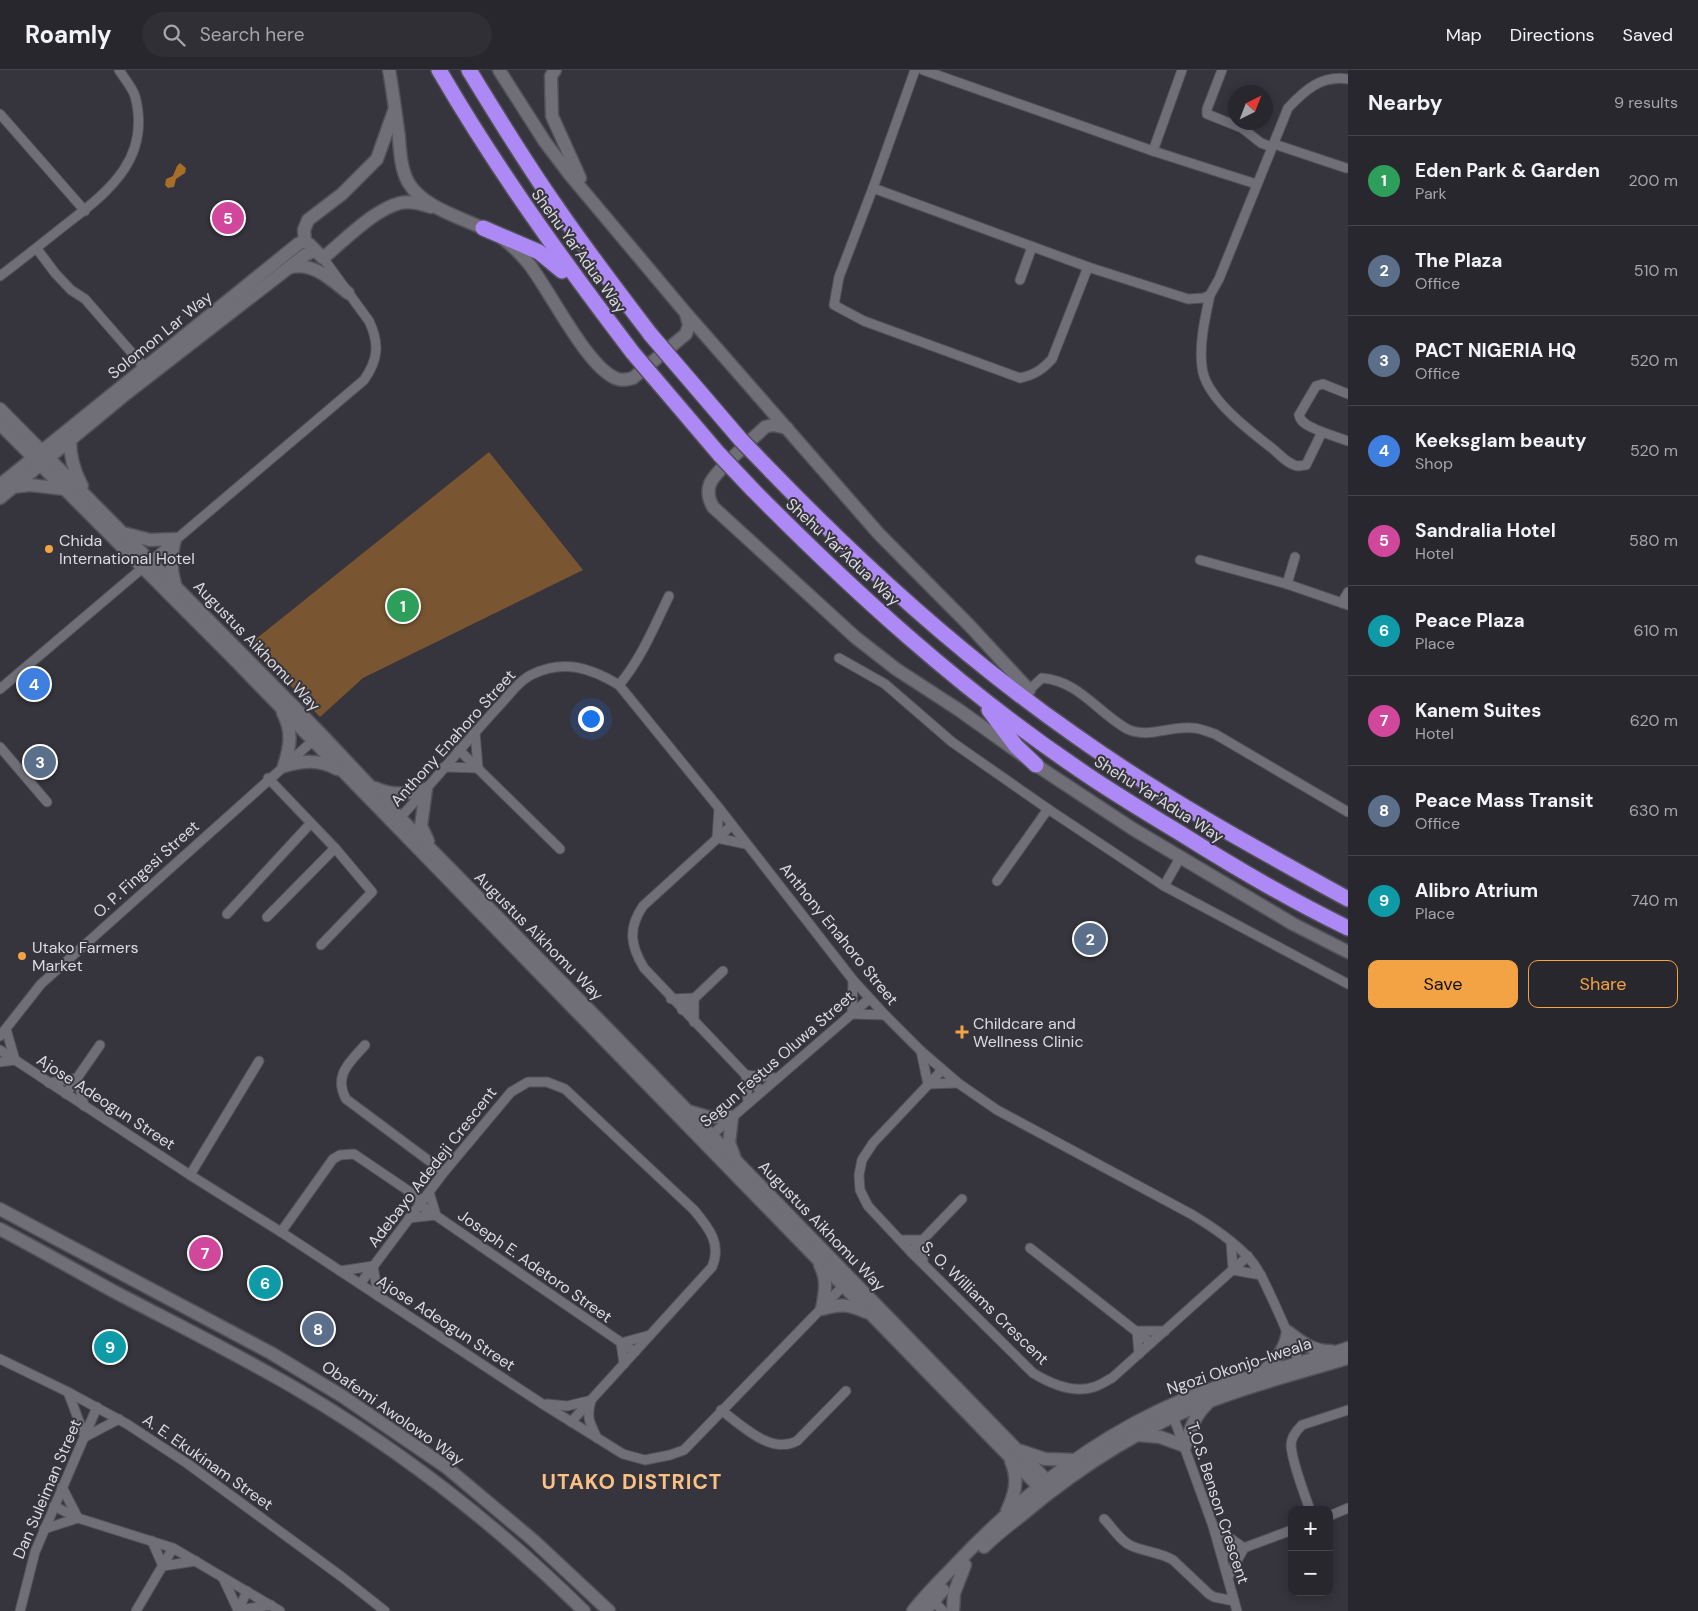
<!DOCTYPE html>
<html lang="en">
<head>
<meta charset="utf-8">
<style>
  :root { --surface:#28272d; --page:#302f35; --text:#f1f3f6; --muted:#a5a5aa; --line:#444449; --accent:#f4a344 }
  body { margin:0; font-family:"DM Sans",sans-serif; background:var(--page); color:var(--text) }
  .controls { position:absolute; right:15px; bottom:15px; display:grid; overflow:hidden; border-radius:10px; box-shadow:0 2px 12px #0003 }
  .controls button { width:45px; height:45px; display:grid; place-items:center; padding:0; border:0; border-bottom:1px solid var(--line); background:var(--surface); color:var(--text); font:25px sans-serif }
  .compass { position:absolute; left:1228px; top:15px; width:45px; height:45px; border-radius:50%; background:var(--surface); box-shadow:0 2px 12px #0003; rotate:42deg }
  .you { position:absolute; left:590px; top:648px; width:18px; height:18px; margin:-12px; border:4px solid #fff; border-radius:50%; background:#1a73e8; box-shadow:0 0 0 8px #1a73e833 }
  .badge { display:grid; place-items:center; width:32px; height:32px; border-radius:50%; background:var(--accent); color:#fff; font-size:16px; font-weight:700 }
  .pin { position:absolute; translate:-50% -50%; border:2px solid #fff; box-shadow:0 1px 5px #0006 }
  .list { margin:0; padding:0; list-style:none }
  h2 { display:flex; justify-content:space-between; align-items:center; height:65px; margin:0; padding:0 20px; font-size:21px }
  h2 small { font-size:16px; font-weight:400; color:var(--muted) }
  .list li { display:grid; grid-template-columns:32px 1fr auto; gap:15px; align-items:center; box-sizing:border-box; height:90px; padding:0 20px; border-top:1px solid var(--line) }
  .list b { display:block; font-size:19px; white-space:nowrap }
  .list p { margin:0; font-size:16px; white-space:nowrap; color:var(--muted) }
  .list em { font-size:16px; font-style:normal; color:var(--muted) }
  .actions { display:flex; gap:10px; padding:15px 20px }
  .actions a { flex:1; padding:11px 0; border:1px solid var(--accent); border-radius:10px; text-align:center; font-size:18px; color:var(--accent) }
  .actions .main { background:var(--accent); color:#111 }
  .icon { flex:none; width:28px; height:28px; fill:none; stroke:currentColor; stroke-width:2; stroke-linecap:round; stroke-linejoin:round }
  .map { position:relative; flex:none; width:1348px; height:1541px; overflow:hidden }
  header { display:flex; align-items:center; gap:30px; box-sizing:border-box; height:70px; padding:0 25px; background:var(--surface); border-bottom:1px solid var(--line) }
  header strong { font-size:24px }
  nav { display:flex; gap:28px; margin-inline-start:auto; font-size:18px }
  .search { width:350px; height:45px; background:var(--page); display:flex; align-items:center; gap:12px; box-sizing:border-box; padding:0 18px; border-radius:28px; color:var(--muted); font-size:19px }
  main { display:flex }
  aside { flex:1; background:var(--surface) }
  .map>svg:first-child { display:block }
  .green { fill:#795631 }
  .water { fill:#a86e27 }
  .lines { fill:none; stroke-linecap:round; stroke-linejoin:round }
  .street-casing { stroke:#525158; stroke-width:11 }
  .secondary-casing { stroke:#525158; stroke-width:15 }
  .highway-casing { stroke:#525158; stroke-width:18 }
  .street { stroke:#706e77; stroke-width:9 }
  .secondary { stroke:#706e77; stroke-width:12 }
  .highway { stroke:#ad89f6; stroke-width:15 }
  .highway-bridge-casing { stroke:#525158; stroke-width:18; stroke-linecap:butt }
  .highway-bridge { stroke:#ad89f6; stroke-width:15 }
  .poi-dot { fill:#f4a344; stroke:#36343c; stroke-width:2 }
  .labels { text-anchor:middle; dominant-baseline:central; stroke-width:4; stroke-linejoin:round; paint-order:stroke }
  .street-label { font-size:16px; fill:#dcdbe0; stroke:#36343c }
  .poi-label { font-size:16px; fill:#dcdbe0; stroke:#36343c; text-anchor:start }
  .district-label { font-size:21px; font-weight:bold; letter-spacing:1px; fill:#fac185; stroke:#36343c }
</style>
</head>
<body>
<header>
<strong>Roamly</strong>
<div class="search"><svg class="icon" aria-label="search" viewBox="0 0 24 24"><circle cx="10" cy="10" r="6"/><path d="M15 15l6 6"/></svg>Search here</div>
<nav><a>Map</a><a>Directions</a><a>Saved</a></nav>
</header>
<main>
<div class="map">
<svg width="1348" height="1541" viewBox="0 0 1348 1541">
  <rect width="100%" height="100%" fill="#36343c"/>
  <path class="green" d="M 489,382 L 583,500 L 363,608 L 320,647 L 251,573 Z"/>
  <path class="water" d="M 180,93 L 186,98 L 185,103 L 176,109 L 174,117 L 168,118 L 165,115 L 166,109 L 173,106 L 177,96 Z"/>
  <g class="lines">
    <g class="street-casing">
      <g id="street">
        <path d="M 915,0 L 873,118 L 839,207 L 834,235 L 864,251 L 1020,308 C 1034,305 1042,300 1052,289 L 1088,197"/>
        <path d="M 923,0 L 1153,81 L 1256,114"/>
        <path d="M 1222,0 L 1207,39 L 1207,44 L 1242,58 L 1261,73 L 1272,77"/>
        <path d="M 0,44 L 85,141"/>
        <path d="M 1274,74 L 1346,98"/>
        <path d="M 1153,81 L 1182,0"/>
        <path d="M 873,118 L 1088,197 L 1188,229 L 1204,228 L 1210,225 L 1219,209 L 1288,38 C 1305,20 1321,5 1348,9"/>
        <path d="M 37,179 L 55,203 L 71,220 L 85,229 L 145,298"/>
        <path d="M 0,206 C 24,188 46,170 69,152 C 112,119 151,86 135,26 C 132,17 124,8 119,0"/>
        <path d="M 1020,210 L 1032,177"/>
        <path d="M 1210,225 C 1205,248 1199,274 1202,297 C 1205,328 1250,361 1273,379 C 1280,385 1289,395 1298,396 C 1299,396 1305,395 1306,395 L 1322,362 L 1348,371"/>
        <path d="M 1322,362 C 1314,358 1301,355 1299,345 L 1316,316 L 1323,314 L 1348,324"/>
        <path d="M 1295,487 L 1287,514 L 1348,535"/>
        <path d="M 1200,490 L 1287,514"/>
        <path d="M 1342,533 L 1348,522"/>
        <path d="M 839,588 L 885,614 L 952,672 L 1048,739 L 1164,816 L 1348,914"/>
        <path d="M 619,615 C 641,589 654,557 669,526"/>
        <path d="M 0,619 L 364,310 C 378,290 380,274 369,251 L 323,188"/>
        <path d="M 1029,620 L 1042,608 C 1079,611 1097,642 1127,659 C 1148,669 1172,655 1193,658 C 1200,658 1208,662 1215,664 L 1348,742"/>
        <path d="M 0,677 L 47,732"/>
        <path d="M 459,680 L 560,779"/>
        <path d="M 444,697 L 478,698 L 475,662"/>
        <path d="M 268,708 L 335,778 L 372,822 L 321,875"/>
        <path d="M 719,738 L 717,768 L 746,774"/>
        <path d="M 396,752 C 431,715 463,675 497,638 C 508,627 519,610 533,604 C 564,589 591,598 619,615 L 719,738 L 853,910 L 885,945 L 921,981 L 958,1013 L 997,1040 L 1191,1144 C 1211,1156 1231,1169 1247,1186 C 1257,1196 1263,1209 1269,1222 C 1281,1247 1291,1271 1301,1297"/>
        <path d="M 732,755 L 643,836 C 628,858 630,875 644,898 L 761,1021"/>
        <path d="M 997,811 L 1048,739"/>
        <path d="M 1164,816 L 1180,788"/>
        <path d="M 227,844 L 310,754"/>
        <path d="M 267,847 L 335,778"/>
        <path d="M 853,910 L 852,944 L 885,945"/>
        <path d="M 671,929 L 694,928 L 694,952"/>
        <path d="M 682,940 L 723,901"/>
        <path d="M 0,966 L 41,914 L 317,667"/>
        <path d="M 365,975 C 350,992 333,1005 346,1029 L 444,1102"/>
        <path d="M 0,980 L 190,1105 L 281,1162 L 541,1333 L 623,1384 L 645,1390 L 670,1385 L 684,1380 L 847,1212"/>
        <path d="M 921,981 L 928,1014 L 958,1013"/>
        <path d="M 0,992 L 15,990 L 6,959"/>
        <path d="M 942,1000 L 873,1073 L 862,1090 L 859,1105 L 860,1120 L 868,1136 L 911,1182 L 1033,1303 C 1051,1314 1073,1324 1094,1317 C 1100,1315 1106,1311 1112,1308 L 1248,1186"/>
        <path d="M 49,1013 L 78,1008 L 84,1036"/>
        <path d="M 66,1024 L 100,975"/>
        <path d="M 748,1033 L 746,1005 L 776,1008"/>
        <path d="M 707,1069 L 869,929"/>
        <path d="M 190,1105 L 259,991"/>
        <path d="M 419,1134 L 635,1282"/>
        <path d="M 409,1148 L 436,1145 L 429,1122"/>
        <path d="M 281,1162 L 333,1089 L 340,1085 L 354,1084 L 422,1130"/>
        <path d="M 900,1170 L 923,1170 L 923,1193"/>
        <path d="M 1231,1172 L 1233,1200 L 1261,1205"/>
        <path d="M 1030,1178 L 1151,1273"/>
        <path d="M 911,1182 L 962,1129"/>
        <path d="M 340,1201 L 373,1196 L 378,1226"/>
        <path d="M 360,1214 L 444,1102 L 511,1022 L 528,1012 L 547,1012 L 565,1019 L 694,1140 C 709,1158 722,1174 712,1197 L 571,1352"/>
        <path d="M 1139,1284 L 1137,1261 L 1165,1261"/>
        <path d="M 0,1289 L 68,1322 L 127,1354 L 188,1394 L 342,1507 L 385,1541"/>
        <path d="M 624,1294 L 621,1273 L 650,1265"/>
        <path d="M 68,1322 L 85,1367 L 119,1349"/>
        <path d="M 591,1331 C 586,1348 590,1353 597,1368"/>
        <path d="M 547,1334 L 567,1336 L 588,1331"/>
        <path d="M 721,1340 C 741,1355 771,1385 797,1371 L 846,1321"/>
        <path d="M 1172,1343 L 1213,1456 L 1237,1541"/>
        <path d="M 54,1436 L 78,1448 L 173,1478 L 280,1541"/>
        <path d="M 1310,1440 C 1304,1422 1292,1393 1291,1375 C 1291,1367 1296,1361 1302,1355 L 1348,1340"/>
        <path d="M 1329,1446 L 1348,1438"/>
        <path d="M 1104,1449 C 1112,1457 1121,1472 1132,1476 C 1145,1482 1160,1482 1173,1490 L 1209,1524 L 1214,1527 L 1234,1531"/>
        <path d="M 1213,1456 L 1244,1478 L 1228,1507"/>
        <path d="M 44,1459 L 78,1448 L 62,1417"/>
        <path d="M 152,1471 L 163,1496 L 196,1491"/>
        <path d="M 1222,1486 L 1292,1460"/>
        <path d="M 223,1508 L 238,1540 L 271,1535"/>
        <path d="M 931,1528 L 943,1541"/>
        <path d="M 20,1541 L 35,1482 L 97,1337"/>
        <path d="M 136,1541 L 173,1478"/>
        <path d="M 238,1541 L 247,1521"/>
      </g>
    </g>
    <g class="secondary-casing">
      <g id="secondary">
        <path d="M 389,0 C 393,22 396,45 399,68 C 400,82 401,99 408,112 C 424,140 468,149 495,164 C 509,171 519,182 529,194 C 550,221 586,295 615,308 C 621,311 627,310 633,308 L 686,264 L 689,255 L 686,244"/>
        <path d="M 499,0 L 545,72 L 570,105 L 685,242 L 879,464 L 970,556 L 1029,620"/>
        <path d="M 555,0 L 551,6 L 552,46 L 580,108"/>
        <path d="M 305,171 L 304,160 L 308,150 L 342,124 L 377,89 L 394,41"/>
        <path d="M 309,174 L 323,188 C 344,171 373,140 400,133 C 409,131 422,134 431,137"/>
        <path d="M 288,198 C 311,190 332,210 348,223"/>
        <path d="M 0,339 L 320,663 L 400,748 L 601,952 L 1054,1418"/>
        <path d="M 0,354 L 232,587 L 1046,1424"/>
        <path d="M 787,358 L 773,355 L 765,357 C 754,368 714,402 710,414 C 707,422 709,430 713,437 L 855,567 L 896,599 L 959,640 L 1036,695 L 1133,759 L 1293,854 L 1348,882"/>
        <path d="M 70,371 C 70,388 74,401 82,416"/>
        <path d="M 0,415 L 298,174 L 305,171"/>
        <path d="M 13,417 L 30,415 L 65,419"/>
        <path d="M 0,428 L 127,323 L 305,185 L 314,181"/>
        <path d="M 127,464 L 150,470 L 175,469 C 171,485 170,498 175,514"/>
        <path d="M 283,643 C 293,662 290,677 284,696"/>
        <path d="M 284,696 C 303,691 319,689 337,699"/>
        <path d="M 375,718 C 392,726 408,725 426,719 L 421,756 L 428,771"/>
        <path d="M 691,1042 L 708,1047 L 732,1047 L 729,1073 L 734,1086"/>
        <path d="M 0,1139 L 271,1283 L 342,1326 L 446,1397 L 533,1470 L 609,1541"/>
        <path d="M 0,1159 C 38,1179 75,1200 113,1221 C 176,1254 239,1285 300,1321 C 403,1382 499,1457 584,1541"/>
        <path d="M 820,1195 C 828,1210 825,1223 822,1239 C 841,1234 848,1234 866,1242"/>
        <path d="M 1264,1301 C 1277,1290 1285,1279 1288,1262 C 1301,1272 1314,1282 1331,1281"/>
        <path d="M 1138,1365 L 1160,1367 L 1185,1376 C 1190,1360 1194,1346 1207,1334"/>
        <path d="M 1021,1381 L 1045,1389 L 1075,1390"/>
        <path d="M 1007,1441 C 1015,1424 1019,1409 1011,1391"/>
        <path d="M 984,1477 C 996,1465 1009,1455 1022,1445 C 1079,1397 1143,1356 1213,1330 C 1257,1313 1303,1302 1348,1288"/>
        <path d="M 913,1541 C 926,1524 942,1509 956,1494 C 1027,1419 1109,1356 1206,1321 C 1253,1304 1301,1294 1348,1278"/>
        <path d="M 925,1541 L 943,1520"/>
        <path d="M 953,1541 L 954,1523 L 965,1495"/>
      </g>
    </g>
    <g class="highway-casing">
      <g id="highway">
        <path d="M 439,0 C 497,100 563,191 633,283"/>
        <path d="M 469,0 C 497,46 525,92 556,136 C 586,180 619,223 651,265"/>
        <path d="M 483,158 L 539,182 L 562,201"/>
        <path d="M 771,401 C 865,498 965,589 1076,666 C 1162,727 1255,778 1348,829"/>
        <path d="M 753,420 C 853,521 959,618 1077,698 C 1110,721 1145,742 1180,763 C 1234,797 1290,830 1348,858"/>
        <path d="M 989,640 L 1016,676 L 1036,695"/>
      </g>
    </g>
    <use href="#street" class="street"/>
    <use href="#secondary" class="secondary"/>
    <use href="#highway" class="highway"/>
    <g class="highway-bridge-casing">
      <g id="highway-bridge">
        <path d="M 651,265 L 741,370 L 771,401"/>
        <path d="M 633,283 L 719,384 L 753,420"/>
      </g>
    </g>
    <use href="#highway-bridge" class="highway-bridge"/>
  </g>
  <g class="poi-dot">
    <circle cx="49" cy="479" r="5"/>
    <circle cx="22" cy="886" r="5"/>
    <path d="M959.5 954.5h5v5h5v5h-5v5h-5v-5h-5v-5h5z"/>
  </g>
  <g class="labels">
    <g class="street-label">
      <text transform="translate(579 181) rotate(54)">Shehu Yar'Adua Way</text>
      <text transform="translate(160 265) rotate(-39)">Solomon Lar Way</text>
      <text transform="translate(843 482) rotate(43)">Shehu Yar'Adua Way</text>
      <text transform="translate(257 576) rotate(46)">Augustus Aikhomu Way</text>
      <text transform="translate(453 668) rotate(-48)">Anthony Enahoro Street</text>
      <text transform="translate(1159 729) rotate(32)">Shehu Yar'Adua Way</text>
      <text transform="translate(146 799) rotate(-42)">O. P. Fingesi Street</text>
      <text transform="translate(839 864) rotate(51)">Anthony Enahoro Street</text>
      <text transform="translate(539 866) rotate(45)">Augustus Aikhomu Way</text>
      <text transform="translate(777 989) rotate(-41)">Segun Festus Oluwa Street</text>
      <text transform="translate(106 1032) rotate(33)">Ajose Adeogun Street</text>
      <text transform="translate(432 1097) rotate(-52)">Adebayo Adedeji Crescent</text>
      <text transform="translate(822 1156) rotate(46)">Augustus Aikhomu Way</text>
      <text transform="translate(535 1196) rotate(35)">Joseph E. Adetoro Street</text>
      <text transform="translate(985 1233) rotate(44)">S. O. Williams Crescent</text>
      <text transform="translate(446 1253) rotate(33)">Ajose Adeogun Street</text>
      <text transform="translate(1239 1296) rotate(-18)">Ngozi Okonjo-Iweala</text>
      <text transform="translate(393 1343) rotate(35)">Obafemi Awolowo Way</text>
      <text transform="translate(208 1392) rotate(35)">A. E. Ekukinam Street</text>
      <text transform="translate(47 1419) rotate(-67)">Dan Suleiman Street</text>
      <text transform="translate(1218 1433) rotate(72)">T.O.S. Benson Crescent</text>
    </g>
    <g class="poi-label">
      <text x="59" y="470">Chida<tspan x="59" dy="18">International Hotel</tspan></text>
      <text x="32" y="877">Utako Farmers<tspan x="32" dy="18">Market</tspan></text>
      <text x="973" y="953">Childcare and<tspan x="973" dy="18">Wellness Clinic</tspan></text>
    </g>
    <g class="district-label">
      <text x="632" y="1412">UTAKO DISTRICT</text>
    </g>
  </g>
</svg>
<div class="controls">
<button>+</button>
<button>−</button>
</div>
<svg class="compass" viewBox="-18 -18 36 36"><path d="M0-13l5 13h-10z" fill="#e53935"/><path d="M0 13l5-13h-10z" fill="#a5a5aa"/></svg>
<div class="you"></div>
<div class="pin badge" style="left:403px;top:536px;background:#2e9e5b">1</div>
<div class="pin badge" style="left:1090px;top:869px;background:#5c6f8a">2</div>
<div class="pin badge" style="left:40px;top:692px;background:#5c6f8a">3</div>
<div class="pin badge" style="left:34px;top:614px;background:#3f7fe0">4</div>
<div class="pin badge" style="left:228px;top:148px;background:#d1479c">5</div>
<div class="pin badge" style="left:265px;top:1213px;background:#0f9aa8">6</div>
<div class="pin badge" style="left:205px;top:1183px;background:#d1479c">7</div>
<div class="pin badge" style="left:318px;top:1259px;background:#5c6f8a">8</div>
<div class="pin badge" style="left:110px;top:1277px;background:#0f9aa8">9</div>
</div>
<aside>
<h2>Nearby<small>9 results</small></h2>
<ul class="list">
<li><span class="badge" style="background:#2e9e5b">1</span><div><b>Eden Park &amp; Garden</b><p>Park</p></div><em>200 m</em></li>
<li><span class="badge" style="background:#5c6f8a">2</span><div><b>The Plaza</b><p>Office</p></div><em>510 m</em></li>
<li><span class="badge" style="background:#5c6f8a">3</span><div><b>PACT NIGERIA HQ</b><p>Office</p></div><em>520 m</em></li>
<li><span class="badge" style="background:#3f7fe0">4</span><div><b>Keeksglam beauty</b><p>Shop</p></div><em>520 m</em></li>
<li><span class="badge" style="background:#d1479c">5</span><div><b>Sandralia Hotel</b><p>Hotel</p></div><em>580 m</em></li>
<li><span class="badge" style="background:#0f9aa8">6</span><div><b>Peace Plaza</b><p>Place</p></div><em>610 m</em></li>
<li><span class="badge" style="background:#d1479c">7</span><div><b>Kanem Suites</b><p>Hotel</p></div><em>620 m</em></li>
<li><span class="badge" style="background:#5c6f8a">8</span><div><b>Peace Mass Transit</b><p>Office</p></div><em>630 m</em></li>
<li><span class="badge" style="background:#0f9aa8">9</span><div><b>Alibro Atrium</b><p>Place</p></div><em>740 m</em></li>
</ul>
<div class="actions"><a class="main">Save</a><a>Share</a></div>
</aside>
</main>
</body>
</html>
